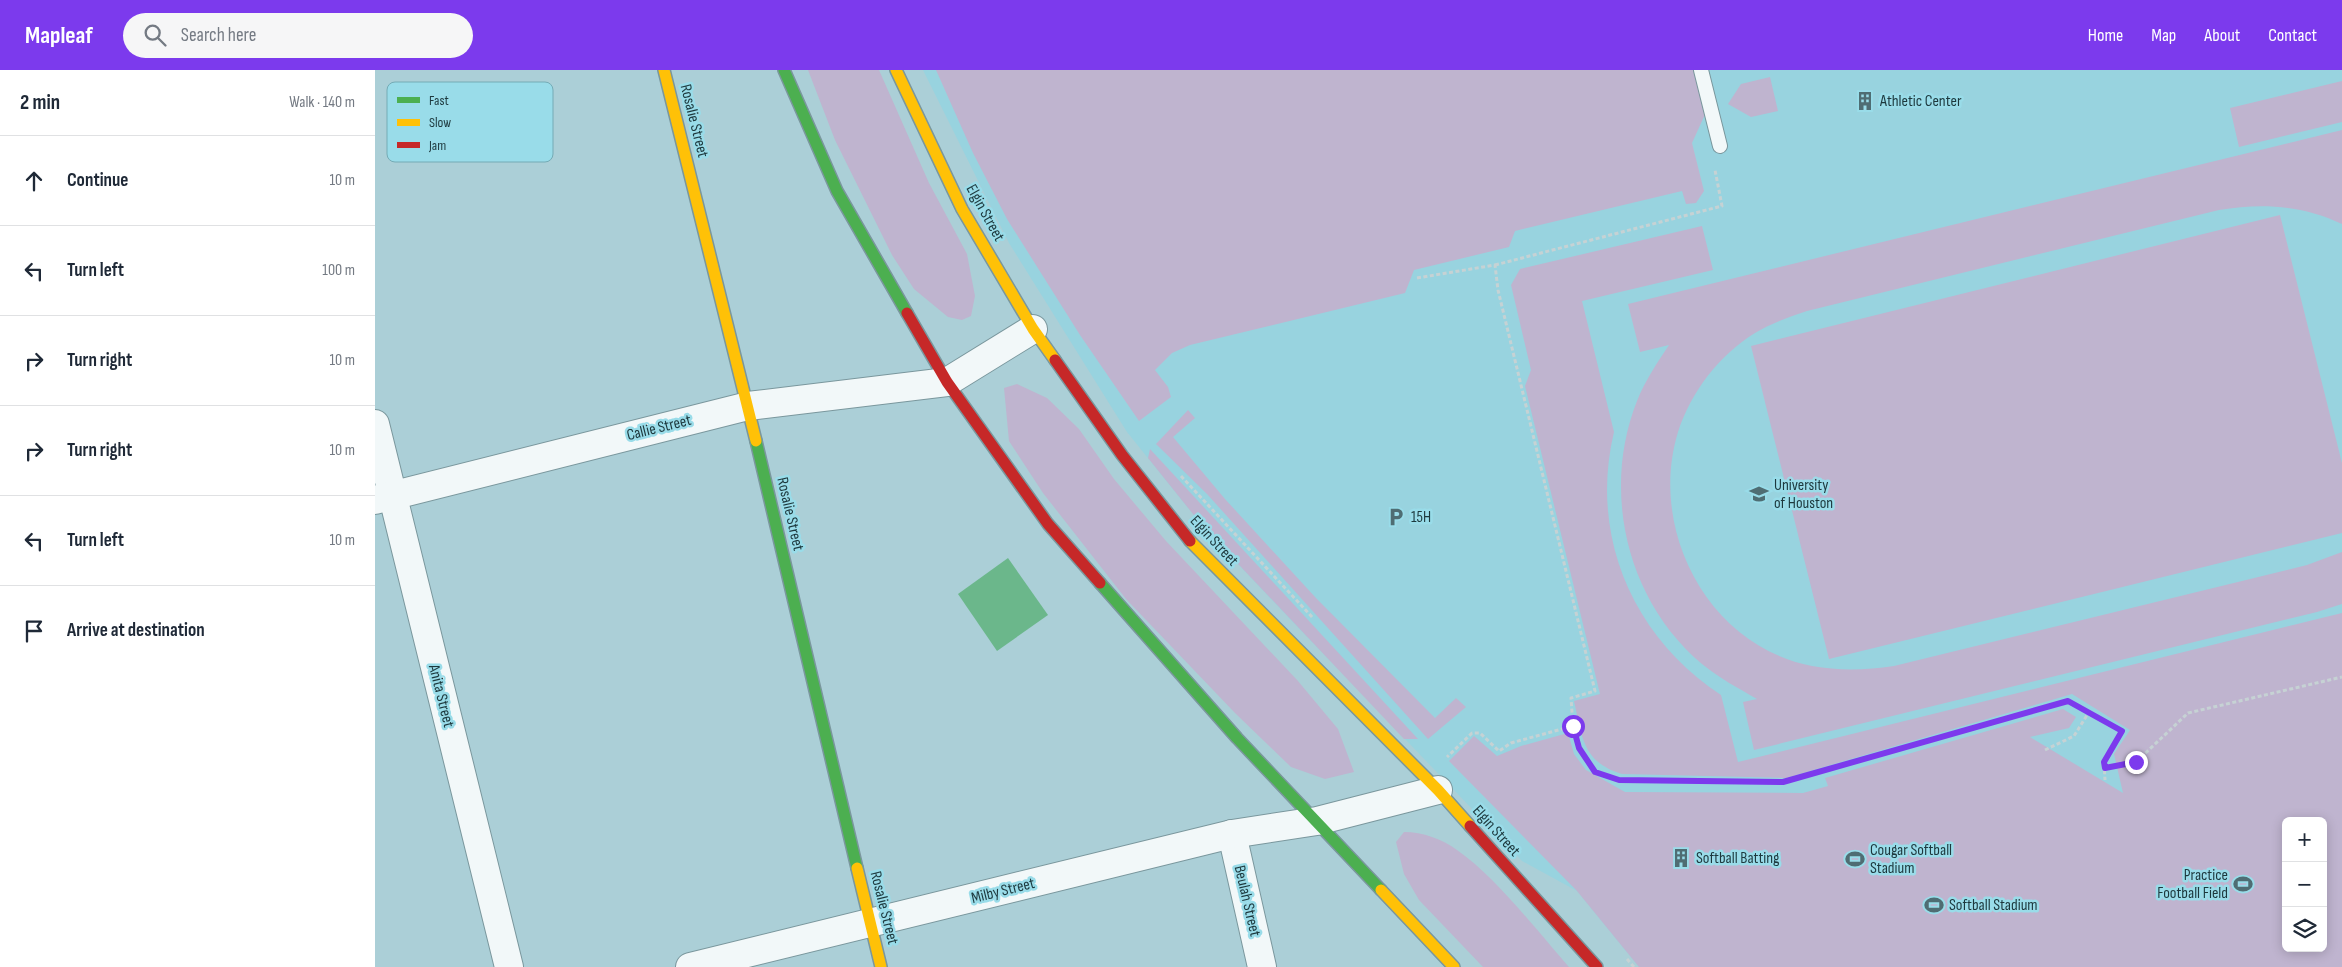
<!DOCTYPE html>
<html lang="en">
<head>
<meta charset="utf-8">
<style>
  :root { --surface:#fff; --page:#f6f6f7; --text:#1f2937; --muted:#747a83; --line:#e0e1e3; --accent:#7c3aed }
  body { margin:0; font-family:"Sofia Sans Condensed",sans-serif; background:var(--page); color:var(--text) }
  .controls { position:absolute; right:15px; bottom:15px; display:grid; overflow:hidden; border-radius:8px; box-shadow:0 2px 12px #0003 }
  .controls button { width:45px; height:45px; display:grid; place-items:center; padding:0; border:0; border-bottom:1px solid var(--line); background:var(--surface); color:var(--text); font:25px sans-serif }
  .stop { position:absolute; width:15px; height:15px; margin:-11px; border:4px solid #7c3aed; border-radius:50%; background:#fff }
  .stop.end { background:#7c3aed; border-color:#fff; box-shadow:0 1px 5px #0008 }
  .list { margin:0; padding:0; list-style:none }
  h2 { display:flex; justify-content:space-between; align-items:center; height:65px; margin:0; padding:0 20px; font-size:21px }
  h2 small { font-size:16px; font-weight:400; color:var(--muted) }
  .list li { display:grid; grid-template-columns:32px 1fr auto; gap:15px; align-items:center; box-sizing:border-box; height:90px; padding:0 20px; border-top:1px solid var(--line) }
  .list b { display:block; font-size:19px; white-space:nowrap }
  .list em { font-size:16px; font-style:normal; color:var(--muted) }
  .icon { flex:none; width:28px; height:28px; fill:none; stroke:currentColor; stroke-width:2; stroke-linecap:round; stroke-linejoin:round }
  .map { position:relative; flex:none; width:1967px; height:897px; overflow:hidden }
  header { display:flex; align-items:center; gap:30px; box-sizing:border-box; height:70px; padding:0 25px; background:var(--accent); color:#fff }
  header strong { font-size:24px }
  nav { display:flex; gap:28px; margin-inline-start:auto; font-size:18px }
  .search { width:350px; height:45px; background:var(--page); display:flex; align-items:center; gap:12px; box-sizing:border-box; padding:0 18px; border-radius:28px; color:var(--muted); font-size:19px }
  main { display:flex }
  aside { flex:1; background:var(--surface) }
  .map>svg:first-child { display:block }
  .built { fill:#98d3df; fill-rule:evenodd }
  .green { fill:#bfb4cf; fill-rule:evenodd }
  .water { fill:#6bb78b }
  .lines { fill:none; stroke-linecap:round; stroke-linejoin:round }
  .lane-casing { stroke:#7a979d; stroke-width:16 }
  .street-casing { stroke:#7a979d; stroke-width:30 }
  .fast-casing { stroke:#7a979d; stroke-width:14 }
  .slow-casing { stroke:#7a979d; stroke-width:14 }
  .jam-casing { stroke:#7a979d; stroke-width:14 }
  .path { stroke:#c6d2d4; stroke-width:3; stroke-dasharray:4 2.5; stroke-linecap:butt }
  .lane { stroke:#f2f8f9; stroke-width:14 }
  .street { stroke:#f2f8f9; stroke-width:28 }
  .fast { stroke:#4caf50; stroke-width:11 }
  .slow { stroke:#ffc107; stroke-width:11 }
  .jam { stroke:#c62828; stroke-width:11 }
  .route { stroke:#7c3aed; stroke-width:6 }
  .labels { text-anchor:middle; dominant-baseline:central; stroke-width:5; stroke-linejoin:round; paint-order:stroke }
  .poi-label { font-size:16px; fill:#1d383d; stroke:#99dce9; text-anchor:start }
  .street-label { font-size:16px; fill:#1d383d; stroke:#99dce9 }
  .key { fill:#99dce9; stroke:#74abb5; stroke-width:1 }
  .key-label { font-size:14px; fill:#1d383d }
</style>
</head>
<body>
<header>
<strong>Mapleaf</strong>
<div class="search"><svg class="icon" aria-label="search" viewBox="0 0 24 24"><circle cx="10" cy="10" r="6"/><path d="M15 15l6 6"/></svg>Search here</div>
<nav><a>Home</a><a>Map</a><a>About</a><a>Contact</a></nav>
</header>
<main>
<aside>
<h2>2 min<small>Walk · 140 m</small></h2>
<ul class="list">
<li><svg class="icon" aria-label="ahead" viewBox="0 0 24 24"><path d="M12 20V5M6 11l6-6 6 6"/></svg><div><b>Continue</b></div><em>10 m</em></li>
<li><svg class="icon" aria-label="left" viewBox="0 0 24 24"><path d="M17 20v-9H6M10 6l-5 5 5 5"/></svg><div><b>Turn left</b></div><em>100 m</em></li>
<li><svg class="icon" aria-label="right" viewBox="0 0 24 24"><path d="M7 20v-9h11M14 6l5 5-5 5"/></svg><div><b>Turn right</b></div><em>10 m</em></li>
<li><svg class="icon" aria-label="right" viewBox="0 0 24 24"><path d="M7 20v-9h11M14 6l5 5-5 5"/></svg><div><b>Turn right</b></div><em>10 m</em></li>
<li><svg class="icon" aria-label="left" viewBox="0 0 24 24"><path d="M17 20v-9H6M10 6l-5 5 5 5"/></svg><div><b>Turn left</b></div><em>10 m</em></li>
<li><svg class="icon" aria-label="arrive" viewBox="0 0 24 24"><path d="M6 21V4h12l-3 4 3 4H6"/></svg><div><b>Arrive at destination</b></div></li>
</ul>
</aside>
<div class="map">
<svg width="1967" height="897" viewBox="0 0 1967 897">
  <rect width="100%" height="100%" fill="#abcfd7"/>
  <path class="built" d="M 548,0 L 1967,0 L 1967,897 L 1264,897 L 1202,821 L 1147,791 L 915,549 L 830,459 L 752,362 L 634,173 ZM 1911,751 L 1948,751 L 1948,878 L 1911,878 Z"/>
  <g class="green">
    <path d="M 433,0 L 504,0 L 554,113 L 592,184 L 600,226 L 596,246 L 587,250 L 573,247 L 539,219 L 517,185 L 460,70 Z"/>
    <path d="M 561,0 L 1321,0 L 1332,40 L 1317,73 L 1329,121 L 1321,133 L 1311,134 L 1307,121 L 1140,161 L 1134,177 L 1039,200 L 1030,223 L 815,275 L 797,283 L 780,300 L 793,317 L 796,327 L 764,351 L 705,265 L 632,149 L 598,83 Z"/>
    <path d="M 1395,7 L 1403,41 L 1376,47 L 1353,34 L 1366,14 Z"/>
    <path d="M 1967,11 L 1967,52 L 1864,77 L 1855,38 Z"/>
    <path d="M 1967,60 L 1967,154 C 1927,135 1887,133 1844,140 L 1432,241 C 1414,247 1397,253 1380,263 C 1344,285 1316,322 1303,362 C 1273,460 1333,576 1437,596 C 1465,601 1491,600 1519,596 L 1932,495 L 1967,482 L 1967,534 L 1942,542 L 1379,680 L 1368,632 L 1382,629 C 1363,618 1344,608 1327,594 C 1252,531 1226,422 1262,331 C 1270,311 1282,293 1294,275 L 1265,282 L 1253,234 Z"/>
    <path d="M 1905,145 L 1967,393 L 1967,463 L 1454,589 L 1376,276 Z"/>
    <path d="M 1327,156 L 1338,200 L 1207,231 L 1239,362 C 1214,466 1258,567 1346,625 L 1363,692 L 1967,543 L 1967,897 L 1264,897 L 1202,821 L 1074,691 L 1099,666 L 1122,686 L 1146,676 L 1193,663 L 1199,684 L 1211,700 L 1250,722 L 1428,723 L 1453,716 L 1450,708 L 1688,639 L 1701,647 L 1694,658 L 1655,667 L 1748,723 L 1739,684 L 1755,660 L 1697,624 L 1411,708 L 1247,704 C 1207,692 1207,666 1199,631 L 1225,624 L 1150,316 L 1156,300 L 1136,215 L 1145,199 ZM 1911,751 L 1948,751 L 1948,878 L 1911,878 Z"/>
    <path d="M 642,314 L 672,328 L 704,359 L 739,409 L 791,471 L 923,611 L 963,659 L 979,702 L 950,709 L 916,697 L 860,643 L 751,529 L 668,423 L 634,371 L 629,318 Z"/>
    <path d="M 813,340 L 820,348 L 798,367 L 850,429 L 941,528 L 1060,648 L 1081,628 L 1091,637 L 1053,669 L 832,424 L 781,374 Z"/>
    <path d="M 775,379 L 1043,669 L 1029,669 L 830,459 L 773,388 Z"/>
    <path d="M 1029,762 C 1048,762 1067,769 1082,780 C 1121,807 1162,861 1194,897 L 1108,897 L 1044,830 L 1029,804 L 1021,772 Z"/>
  </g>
  <path class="water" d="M 633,488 L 673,545 L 622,581 L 583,524 Z"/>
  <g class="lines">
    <g class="lane-casing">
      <path id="lane" d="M 1326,0 L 1345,76"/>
    </g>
    <g class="street-casing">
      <g id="street">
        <path d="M 0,354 L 134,897"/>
        <path d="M 0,430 L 373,336 L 572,312 L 658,259"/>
        <path d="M 857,764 L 887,897"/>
        <path d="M 315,897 L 857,764 L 942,751 L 1063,720"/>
      </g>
    </g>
    <g class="fast-casing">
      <g id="fast">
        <path d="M 409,0 L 462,121 L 532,243"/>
        <path d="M 381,371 L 482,798"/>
        <path d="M 725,513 L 862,668 L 1006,820"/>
      </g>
    </g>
    <g class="slow-casing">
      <g id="slow">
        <path d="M 289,0 L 381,371"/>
        <path d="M 521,0 L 587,139 L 658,259 L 680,290"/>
        <path d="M 815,471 L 1063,720 L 1095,756"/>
        <path d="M 482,798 L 506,897"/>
        <path d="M 1006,820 L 1079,897"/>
      </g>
    </g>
    <g class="jam-casing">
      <g id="jam">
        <path d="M 532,243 L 572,312 L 673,454 L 725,513"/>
        <path d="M 680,290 L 747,385 L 815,471"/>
        <path d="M 1095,756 L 1222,897"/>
      </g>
    </g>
    <g class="path">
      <path d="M 1120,195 L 1347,136 L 1340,100"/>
      <path d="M 1042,208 L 1120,195 L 1123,220 L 1220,621 L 1196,628 L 1198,656 L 1136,673 L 1124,681 L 1105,663 L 1097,663 L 1072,687"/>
      <path d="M 806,406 L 938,548"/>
      <path d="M 1198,656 L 1203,678 L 1220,702 L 1244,710 L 1408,712 L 1693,631 L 1747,661 L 1729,692 L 1730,710"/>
      <path d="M 1670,680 L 1699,666 L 1714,642"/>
      <path d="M 1729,698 L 1761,692 L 1813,643 L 1967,607"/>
      <path d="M 1252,889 L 1259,897"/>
    </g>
    <use href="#lane" class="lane"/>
    <use href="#street" class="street"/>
    <use href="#fast" class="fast"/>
    <use href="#slow" class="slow"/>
    <use href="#jam" class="jam"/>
  </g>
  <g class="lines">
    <path class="route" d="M 1198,656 L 1204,678 L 1220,702 L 1244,710 L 1408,712 L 1693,631 L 1747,661 L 1729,692 L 1730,698 L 1761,692"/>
  </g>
  <defs>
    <g id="building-bare" transform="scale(1.5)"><path d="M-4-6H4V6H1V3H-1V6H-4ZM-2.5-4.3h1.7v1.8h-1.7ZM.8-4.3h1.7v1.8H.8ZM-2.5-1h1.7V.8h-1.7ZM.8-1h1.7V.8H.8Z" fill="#4f6d73" stroke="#99dce9" stroke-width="2.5" paint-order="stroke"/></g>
    <g id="university-bare" transform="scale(1.5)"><path d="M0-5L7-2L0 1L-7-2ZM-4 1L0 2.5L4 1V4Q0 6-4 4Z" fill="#4f6d73" stroke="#99dce9" stroke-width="2.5" paint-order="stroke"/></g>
    <g id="parking-bare" transform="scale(1.5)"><path d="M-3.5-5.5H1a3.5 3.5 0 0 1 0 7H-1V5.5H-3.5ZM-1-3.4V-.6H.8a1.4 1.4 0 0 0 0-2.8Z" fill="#4f6d73" stroke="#99dce9" stroke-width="2.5" paint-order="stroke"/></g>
    <g id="stadium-bare" transform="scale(1.5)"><path d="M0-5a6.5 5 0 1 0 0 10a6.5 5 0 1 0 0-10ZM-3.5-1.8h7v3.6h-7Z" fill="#4f6d73" stroke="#99dce9" stroke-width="2.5" paint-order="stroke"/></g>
  </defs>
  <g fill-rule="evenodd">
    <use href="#building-bare" x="1490" y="31"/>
    <use href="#university-bare" x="1384" y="424"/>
    <use href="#parking-bare" x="1021" y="447"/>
    <use href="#building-bare" x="1306" y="788"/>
    <use href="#stadium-bare" x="1480" y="789"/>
    <use href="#stadium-bare" x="1868" y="814"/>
    <use href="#stadium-bare" x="1559" y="835"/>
  </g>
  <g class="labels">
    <g class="poi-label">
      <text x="1505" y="31">Athletic Center</text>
      <text x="1399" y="415">University<tspan x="1399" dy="18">of Houston</tspan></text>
      <text x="1036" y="447">15H</text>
      <text x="1495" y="780">Cougar Softball<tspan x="1495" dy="18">Stadium</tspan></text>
      <text x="1321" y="788">Softball Batting</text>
      <text x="1853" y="805" text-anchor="end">Practice<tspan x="1853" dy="18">Football Field</tspan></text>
      <text x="1574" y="835">Softball Stadium</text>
    </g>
    <g class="street-label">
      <text transform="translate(319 51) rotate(76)">Rosalie Street</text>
      <text transform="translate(610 143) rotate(61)">Elgin Street</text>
      <text transform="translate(284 358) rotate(-14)">Callie Street</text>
      <text transform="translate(415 444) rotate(77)">Rosalie Street</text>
      <text transform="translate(839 471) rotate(47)">Elgin Street</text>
      <text transform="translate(66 626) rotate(76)">Anita Street</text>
      <text transform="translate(1121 761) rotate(48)">Elgin Street</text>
      <text transform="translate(628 821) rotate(-14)">Milby Street</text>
      <text transform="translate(872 831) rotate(77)">Beulah Street</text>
      <text transform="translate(509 838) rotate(76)">Rosalie Street</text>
    </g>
  </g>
  <rect x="12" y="12" width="166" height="80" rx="8" class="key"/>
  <rect x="22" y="27" width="23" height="6" fill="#4caf50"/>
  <rect x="22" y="49" width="23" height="7" fill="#ffc107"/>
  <rect x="22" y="72" width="23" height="6" fill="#c62828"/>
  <g class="key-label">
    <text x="54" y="35">Fast</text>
    <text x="54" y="57">Slow</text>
    <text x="54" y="80">Jam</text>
  </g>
</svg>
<div class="controls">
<button>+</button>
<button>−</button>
<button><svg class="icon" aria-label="layers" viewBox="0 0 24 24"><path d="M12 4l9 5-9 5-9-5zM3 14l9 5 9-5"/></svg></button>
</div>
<div class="stop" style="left:1198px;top:656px"></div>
<div class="stop end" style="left:1761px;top:692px"></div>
</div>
</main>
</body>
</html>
